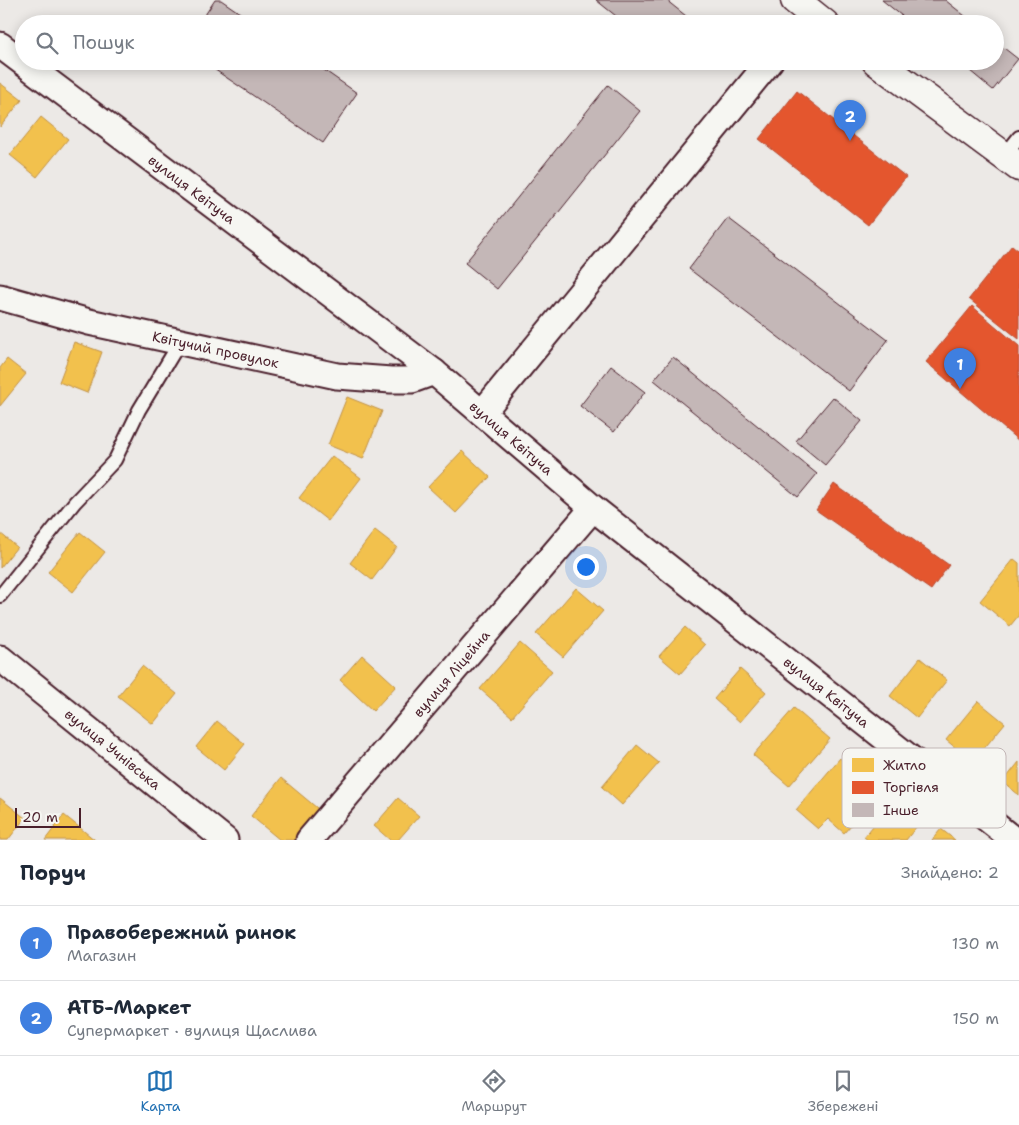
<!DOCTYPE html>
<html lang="uk">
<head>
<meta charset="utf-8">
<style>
  :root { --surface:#fff; --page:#f2f2f3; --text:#1f2937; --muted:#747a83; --line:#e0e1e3; --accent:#1f6fb2 }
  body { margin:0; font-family:"Shantell Sans",sans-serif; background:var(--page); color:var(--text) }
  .scale { position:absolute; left:15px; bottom:12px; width:66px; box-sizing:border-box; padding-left:5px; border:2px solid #4a1f2b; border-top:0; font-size:14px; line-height:18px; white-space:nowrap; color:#4a1f2b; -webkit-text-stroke:4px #f6f6f2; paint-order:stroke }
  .you { position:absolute; left:585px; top:566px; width:18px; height:18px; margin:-12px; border:4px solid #fff; border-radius:50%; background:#1a73e8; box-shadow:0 0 0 8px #1a73e833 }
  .badge { display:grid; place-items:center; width:32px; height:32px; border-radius:50%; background:var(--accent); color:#fff; font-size:16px; font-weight:700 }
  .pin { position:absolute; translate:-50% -41px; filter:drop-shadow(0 1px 2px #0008) }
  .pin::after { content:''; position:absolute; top:26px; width:18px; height:15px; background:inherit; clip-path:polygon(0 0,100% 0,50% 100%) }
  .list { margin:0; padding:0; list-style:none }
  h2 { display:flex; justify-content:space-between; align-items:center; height:65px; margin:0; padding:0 20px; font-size:21px }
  h2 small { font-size:16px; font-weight:400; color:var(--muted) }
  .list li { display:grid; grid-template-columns:32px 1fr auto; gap:15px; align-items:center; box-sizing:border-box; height:75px; padding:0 20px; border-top:1px solid var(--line) }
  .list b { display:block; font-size:19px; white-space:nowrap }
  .list p { margin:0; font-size:16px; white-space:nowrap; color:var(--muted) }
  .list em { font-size:16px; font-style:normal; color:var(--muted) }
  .icon { flex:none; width:28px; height:28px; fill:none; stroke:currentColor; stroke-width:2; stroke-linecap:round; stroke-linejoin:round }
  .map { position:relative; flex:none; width:1019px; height:840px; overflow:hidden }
  .search { position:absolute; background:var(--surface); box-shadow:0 2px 12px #0003; left:15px; right:15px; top:15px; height:55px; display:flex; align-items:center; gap:12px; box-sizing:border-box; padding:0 18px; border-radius:28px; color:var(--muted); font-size:19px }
  .sheet { height:215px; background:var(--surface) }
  nav { display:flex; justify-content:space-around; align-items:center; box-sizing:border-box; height:70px; border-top:1px solid var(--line); background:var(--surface); font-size:14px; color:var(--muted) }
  nav a { display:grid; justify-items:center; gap:2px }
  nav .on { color:var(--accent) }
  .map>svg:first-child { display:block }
  .homes { fill:#f2c14e; stroke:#c09044 }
  .shops { fill:#e4572e; stroke:#b6462d }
  .building { fill:#c4b7b7; stroke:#4a1f2b }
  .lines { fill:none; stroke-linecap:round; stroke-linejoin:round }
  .service-casing { stroke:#4a1f2b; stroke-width:16 }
  .minor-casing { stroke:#4a1f2b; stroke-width:29 }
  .tertiary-casing { stroke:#4a1f2b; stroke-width:31 }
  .service { stroke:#f6f6f2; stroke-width:12 }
  .minor { stroke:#f6f6f2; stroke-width:25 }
  .tertiary { stroke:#f6f6f2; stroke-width:28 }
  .labels { text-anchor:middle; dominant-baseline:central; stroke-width:5; stroke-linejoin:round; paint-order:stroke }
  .street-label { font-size:14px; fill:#4a1f2b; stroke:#f6f6f2 }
  .key { fill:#f6f6f2; stroke:#c2b6b6; stroke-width:1 }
  .key-label { font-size:14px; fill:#4a1f2b }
</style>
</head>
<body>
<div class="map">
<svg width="1019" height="840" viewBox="0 0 1019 840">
  <rect width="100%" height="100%" fill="#ece9e6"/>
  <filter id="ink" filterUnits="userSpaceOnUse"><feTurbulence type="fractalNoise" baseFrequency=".02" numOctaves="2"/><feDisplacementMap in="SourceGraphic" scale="10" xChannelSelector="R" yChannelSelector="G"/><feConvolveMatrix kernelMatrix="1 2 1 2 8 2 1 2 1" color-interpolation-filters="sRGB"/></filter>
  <g filter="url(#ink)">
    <g class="homes">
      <path d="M 0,83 L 22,100 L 0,127 Z"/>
      <path d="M 41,117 L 68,139 L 37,177 L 10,155 Z"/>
      <path d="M 74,342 L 102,352 L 87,393 L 59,382 Z"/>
      <path d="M 7,359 L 26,374 L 0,406 L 0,368 Z"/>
      <path d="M 347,397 L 382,411 L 363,459 L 328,445 Z"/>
      <path d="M 462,451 L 490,477 L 456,513 L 428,487 Z"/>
      <path d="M 332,456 L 361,478 L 328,521 L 299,498 Z"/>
      <path d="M 375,530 L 397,547 L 372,580 L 350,563 Z"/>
      <path d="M 80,532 L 105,552 L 73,592 L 48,572 Z"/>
      <path d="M 0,533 L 17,547 L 0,568 Z"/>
      <path d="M 1014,559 L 1019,563 L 1019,615 L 1010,626 L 980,601 Z"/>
      <path d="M 576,588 L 603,611 L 563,657 L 536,634 Z"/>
      <path d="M 685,627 L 705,645 L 680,674 L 659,656 Z"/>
      <path d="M 520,643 L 552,671 L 512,717 L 480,689 Z"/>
      <path d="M 362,655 L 396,686 L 373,711 L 340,680 Z"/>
      <path d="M 920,658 L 947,680 L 917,718 L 890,696 Z"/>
      <path d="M 142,666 L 177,694 L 153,724 L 118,696 Z"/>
      <path d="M 740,669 L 766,692 L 740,722 L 714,699 Z"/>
      <path d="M 978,701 L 1005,723 L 973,762 L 946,740 Z"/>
      <path d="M 794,708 L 830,739 L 789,786 L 753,755 Z"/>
      <path d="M 217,721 L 245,744 L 224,770 L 196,747 Z"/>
      <path d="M 637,745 L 659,763 L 622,805 L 602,787 Z"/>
      <path d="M 840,758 L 860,776 L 846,792 L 865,809 L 844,833 L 828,819 L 818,829 L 796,810 Z"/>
      <path d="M 1019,762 L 1019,795 L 1003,782 Z"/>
      <path d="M 281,778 L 323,813 L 302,840 L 280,840 L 251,816 Z"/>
      <path d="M 905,787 L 931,808 L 906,840 L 868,840 L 864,837 Z"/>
      <path d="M 0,798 L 25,818 L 8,840 L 0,840 Z"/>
      <path d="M 398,798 L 419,816 L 398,840 L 390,840 L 374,826 Z"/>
      <path d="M 64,815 L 95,840 L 45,840 Z"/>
      <path d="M 941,829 L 955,840 L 932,840 Z"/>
    </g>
    <g class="shops">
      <path d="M 797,91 L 906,177 L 868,225 L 759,139 Z"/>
      <path d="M 1012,245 L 1019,251 L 1019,339 L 969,299 Z"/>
      <path d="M 972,306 L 1019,346 L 1019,441 L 926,362 Z"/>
      <path d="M 834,484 L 949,565 L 931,590 L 816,510 Z"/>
    </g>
    <g class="building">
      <path d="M 215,0 L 221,0 L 256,24 L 199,24 Z"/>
      <path d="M 596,0 L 666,0 L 696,24 L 626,24 Z"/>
      <path d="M 882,0 L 945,0 L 975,24 L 912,24 Z"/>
      <path d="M 995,41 L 1018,59 L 993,90 L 958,61 L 995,61 Z"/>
      <path d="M 202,61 L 311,61 L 357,93 L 323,143 Z"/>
      <path d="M 608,85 L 640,111 L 497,289 L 465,263 Z"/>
      <path d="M 728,218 L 888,340 L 849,391 L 689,269 Z"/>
      <path d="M 673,357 L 817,474 L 798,497 L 654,380 Z"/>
      <path d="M 611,366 L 645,392 L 614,432 L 580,406 Z"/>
      <path d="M 833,397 L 862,421 L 825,465 L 796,441 Z"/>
    </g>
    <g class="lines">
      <g class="service-casing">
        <g id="service">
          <path d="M 1004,156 L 1019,137"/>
          <path d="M 0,596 L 75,502 L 115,460 L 139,410 L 180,342"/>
        </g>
      </g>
      <g class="minor-casing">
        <g id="minor">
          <path id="s1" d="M 0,45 L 434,372 L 593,508 L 1014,840"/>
          <path id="s2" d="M 0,297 L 89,322 L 337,376 L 391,380 L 412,380 L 434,372"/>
          <path d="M 482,413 L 770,61"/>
          <path id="s3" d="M 0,658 L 225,840"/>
          <path id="s4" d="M 309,840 L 593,508"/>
        </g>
      </g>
      <g class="tertiary-casing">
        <g id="tertiary">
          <path d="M 795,0 L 825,24"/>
          <path d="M 876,61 L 1019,167"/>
        </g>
      </g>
      <use href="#service" class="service"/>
      <use href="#minor" class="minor"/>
      <use href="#tertiary" class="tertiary"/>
    </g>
  </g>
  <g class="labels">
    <g class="street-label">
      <text stroke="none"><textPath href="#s1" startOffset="240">вулиця Квітуча</textPath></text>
      <text stroke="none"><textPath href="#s2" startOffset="222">Квітучий провулок</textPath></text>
      <text stroke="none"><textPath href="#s1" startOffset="645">вулиця Квітуча</textPath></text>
      <text stroke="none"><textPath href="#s4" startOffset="219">вулиця Ліцейна</textPath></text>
      <text stroke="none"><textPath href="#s1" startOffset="1050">вулиця Квітуча</textPath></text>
      <text stroke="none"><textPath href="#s3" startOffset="145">вулиця Учнівська</textPath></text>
    </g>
  </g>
  <rect x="842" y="748" width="164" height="80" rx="8" class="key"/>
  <rect x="852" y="758" width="22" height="14" fill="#f2c14e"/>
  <rect x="852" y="781" width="22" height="13" fill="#e4572e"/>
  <rect x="852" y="803" width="22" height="14" fill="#c4b7b7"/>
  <g class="key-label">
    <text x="883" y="770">Житло</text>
    <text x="883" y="792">Торгівля</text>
    <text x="883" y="815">Інше</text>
  </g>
</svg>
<div class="scale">20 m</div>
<div class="you"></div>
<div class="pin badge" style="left:960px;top:389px;background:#3f7fe0">1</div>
<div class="pin badge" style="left:850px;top:141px;background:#3f7fe0">2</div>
<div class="search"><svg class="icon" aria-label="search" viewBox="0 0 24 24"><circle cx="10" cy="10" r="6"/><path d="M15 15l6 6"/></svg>Пошук</div>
</div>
<section class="sheet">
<h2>Поруч<small>Знайдено: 2</small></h2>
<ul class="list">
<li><span class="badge" style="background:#3f7fe0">1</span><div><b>Правобережний ринок</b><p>Магазин</p></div><em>130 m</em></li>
<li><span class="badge" style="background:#3f7fe0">2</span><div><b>АТБ-Маркет</b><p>Супермаркет · вулиця Щаслива</p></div><em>150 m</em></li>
</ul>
</section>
<nav>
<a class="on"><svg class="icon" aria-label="map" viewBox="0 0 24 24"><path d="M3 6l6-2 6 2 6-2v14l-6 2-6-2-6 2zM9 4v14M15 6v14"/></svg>Карта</a>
<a><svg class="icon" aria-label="directions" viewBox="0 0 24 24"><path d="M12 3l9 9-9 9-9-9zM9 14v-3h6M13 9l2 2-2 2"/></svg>Маршрут</a>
<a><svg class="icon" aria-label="saved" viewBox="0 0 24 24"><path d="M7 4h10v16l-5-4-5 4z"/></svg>Збережені</a>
</nav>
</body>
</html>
